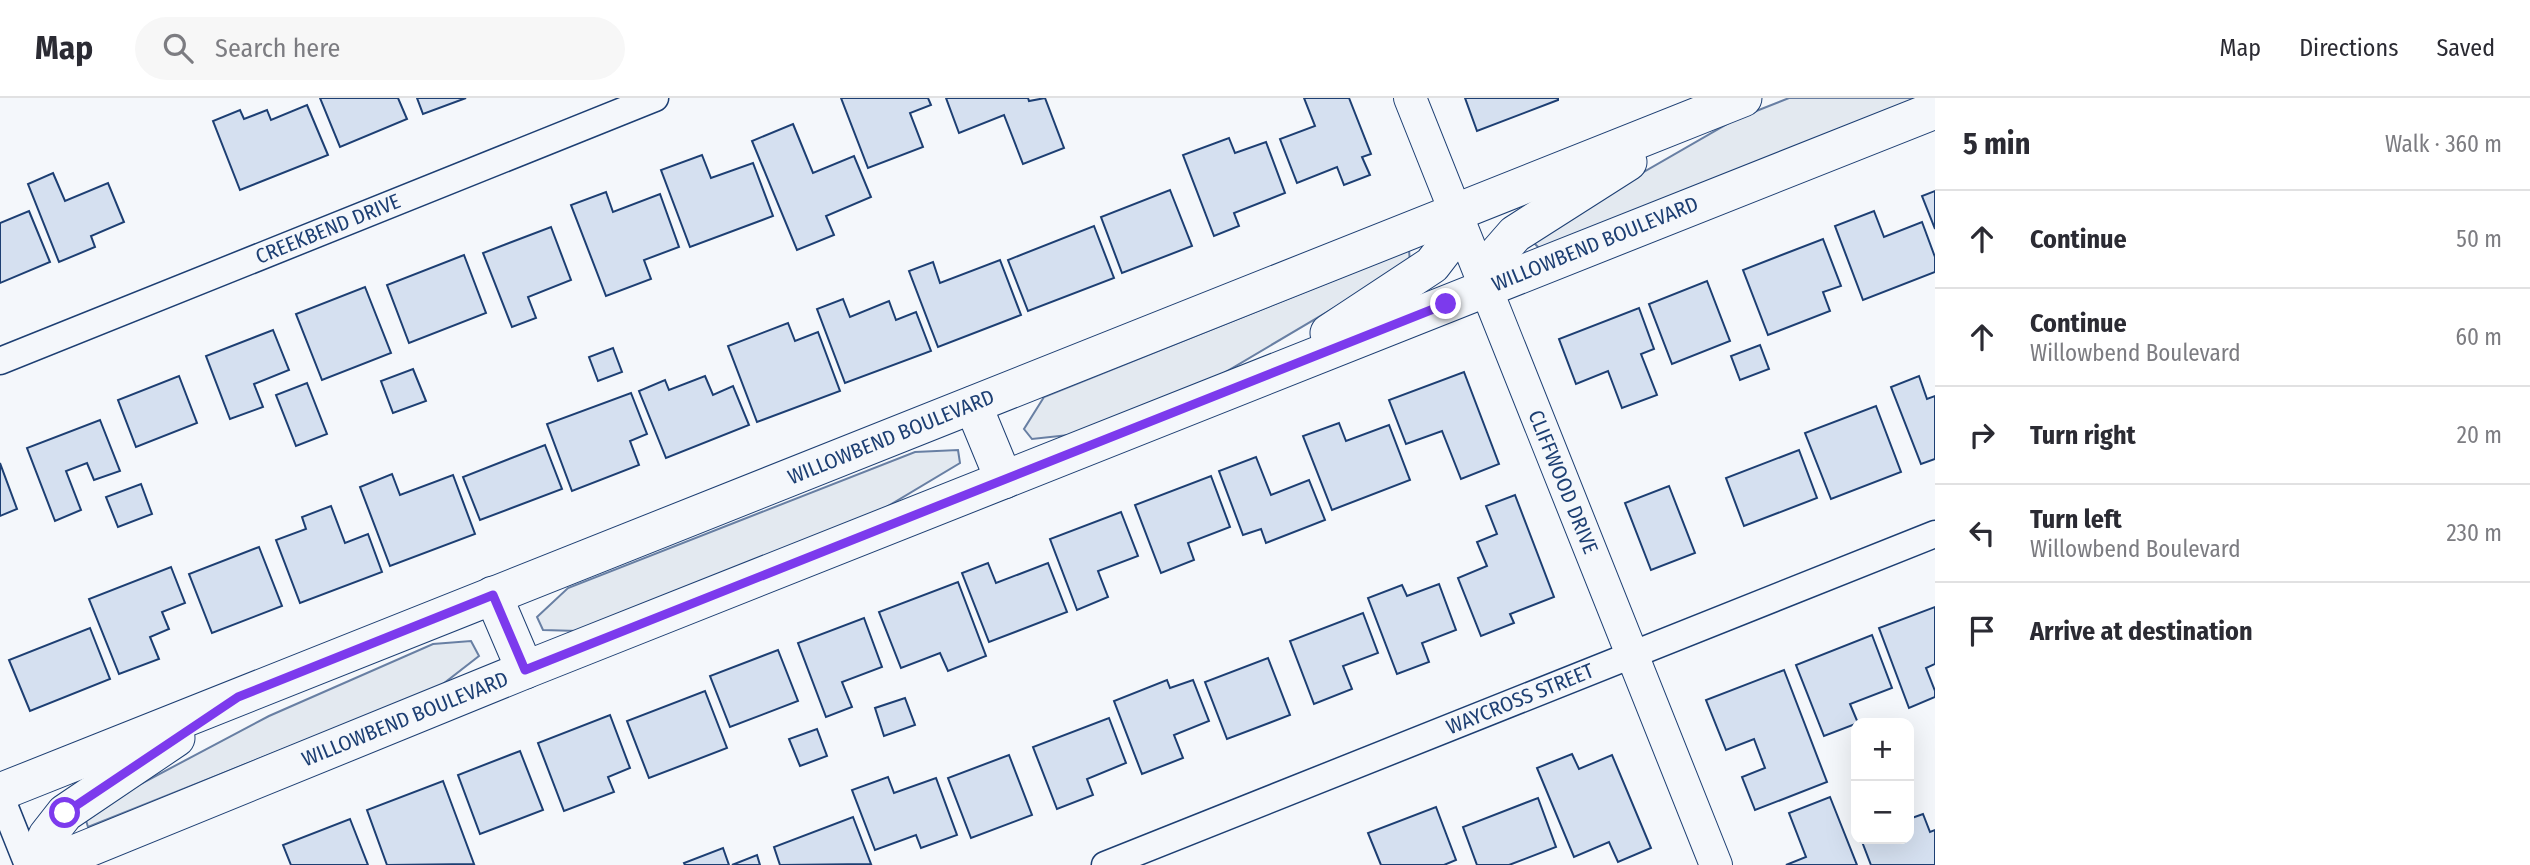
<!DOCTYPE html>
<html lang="en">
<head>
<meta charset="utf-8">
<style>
  :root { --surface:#fff; --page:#f7f7f7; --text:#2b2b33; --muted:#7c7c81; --line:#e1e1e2 }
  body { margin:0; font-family:"Fira Sans Condensed",sans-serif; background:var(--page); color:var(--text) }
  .controls { position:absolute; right:21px; bottom:21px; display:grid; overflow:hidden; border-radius:14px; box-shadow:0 7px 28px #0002 }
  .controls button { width:63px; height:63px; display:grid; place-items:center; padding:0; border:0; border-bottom:2px solid var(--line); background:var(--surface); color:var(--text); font:35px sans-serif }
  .stop { position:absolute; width:21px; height:21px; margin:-16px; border:5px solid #7c3aed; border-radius:50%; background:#fff }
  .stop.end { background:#7c3aed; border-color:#fff; box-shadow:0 2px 7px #0008 }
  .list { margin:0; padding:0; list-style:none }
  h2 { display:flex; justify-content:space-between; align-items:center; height:91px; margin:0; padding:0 28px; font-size:30px }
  h2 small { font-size:23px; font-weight:400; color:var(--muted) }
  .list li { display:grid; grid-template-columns:46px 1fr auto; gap:21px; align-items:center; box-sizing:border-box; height:98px; padding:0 28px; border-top:2px solid var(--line) }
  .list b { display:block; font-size:26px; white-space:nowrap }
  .list p { margin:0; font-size:23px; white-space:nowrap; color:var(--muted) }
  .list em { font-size:23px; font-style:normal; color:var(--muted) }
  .icon { flex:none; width:38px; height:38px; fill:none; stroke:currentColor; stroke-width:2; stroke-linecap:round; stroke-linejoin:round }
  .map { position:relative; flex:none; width:1935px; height:767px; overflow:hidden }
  header { display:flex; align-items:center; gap:42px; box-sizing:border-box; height:98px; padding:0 35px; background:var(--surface); border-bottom:2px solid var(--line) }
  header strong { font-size:33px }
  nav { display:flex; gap:38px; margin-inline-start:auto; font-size:24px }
  .search { width:490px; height:63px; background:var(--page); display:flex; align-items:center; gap:18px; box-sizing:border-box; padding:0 24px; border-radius:38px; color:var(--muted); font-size:26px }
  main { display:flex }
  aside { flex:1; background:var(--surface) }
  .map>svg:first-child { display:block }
  .green { fill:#e3e9f0; stroke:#687fa3; stroke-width:2 }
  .building { fill:#d5e0f0; stroke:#1d3f73; stroke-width:2 }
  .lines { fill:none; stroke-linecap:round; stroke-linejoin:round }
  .minor-casing { stroke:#1d3f73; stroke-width:29 }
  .tertiary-casing { stroke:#1d3f73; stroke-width:34 }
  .secondary-casing { stroke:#1d3f73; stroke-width:39 }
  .minor { stroke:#f4f7fb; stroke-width:26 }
  .tertiary { stroke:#f4f7fb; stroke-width:32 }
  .secondary { stroke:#f4f7fb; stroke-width:37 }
  .route { stroke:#7c3aed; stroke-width:9 }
  .labels { text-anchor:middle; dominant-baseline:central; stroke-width:5; stroke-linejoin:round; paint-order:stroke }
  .street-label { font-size:21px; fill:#1d3f73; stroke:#f4f7fb }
</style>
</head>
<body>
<header>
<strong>Map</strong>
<div class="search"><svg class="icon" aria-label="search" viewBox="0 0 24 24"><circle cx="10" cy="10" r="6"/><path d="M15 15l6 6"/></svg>Search here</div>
<nav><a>Map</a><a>Directions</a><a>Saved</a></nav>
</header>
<main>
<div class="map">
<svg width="1935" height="767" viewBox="0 0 1935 767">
  <rect width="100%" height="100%" fill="#f4f7fb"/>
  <g class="green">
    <path d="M 1789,0 L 1920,0 L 1541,152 L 1529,140 L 1736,21 Z"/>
    <path d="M 1409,152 L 1410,165 L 1212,282 L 1078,336 L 1032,341 L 1024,331 L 1044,299 Z"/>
    <path d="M 958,352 L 960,365 L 883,411 L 578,533 L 543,532 L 537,519 L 568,490 L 915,354 Z"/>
    <path d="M 471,543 L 479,558 L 439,589 L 88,729 L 84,716 L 269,618 L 433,546 Z"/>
  </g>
  <g class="building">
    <path d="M 320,0 L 398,0 L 407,21 L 340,49 Z"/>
    <path d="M 417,0 L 466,0 L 423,16 Z"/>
    <path d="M 841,0 L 928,0 L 931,7 L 910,15 L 923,49 L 868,70 Z"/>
    <path d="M 946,0 L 1028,0 L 1029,3 L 1045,0 L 1064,50 L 1023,66 L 1004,17 L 959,35 Z"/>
    <path d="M 1304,0 L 1349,0 L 1371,56 L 1362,59 L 1370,77 L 1344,87 L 1337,69 L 1297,85 L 1280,41 L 1315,28 Z"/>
    <path d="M 1465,0 L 1558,0 L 1558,2 L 1477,33 Z"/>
    <path d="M 307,7 L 328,57 L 240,92 L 213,23 L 240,12 L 244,21 L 267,12 L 271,22 Z"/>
    <path d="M 793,26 L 813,75 L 854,58 L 871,99 L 826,118 L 834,137 L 797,152 L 752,43 Z"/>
    <path d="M 1229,40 L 1235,55 L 1266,44 L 1285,95 L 1234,115 L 1239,128 L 1214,138 L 1183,57 Z"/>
    <path d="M 702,57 L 711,80 L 753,65 L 773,118 L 690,149 L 661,72 Z"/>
    <path d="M 53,75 L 65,103 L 108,85 L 124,124 L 91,138 L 95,149 L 59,164 L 28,86 Z"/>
    <path d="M 1170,92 L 1192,148 L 1122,175 L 1101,119 Z"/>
    <path d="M 1935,93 L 1935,131 L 1922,98 Z"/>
    <path d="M 606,94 L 613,114 L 660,96 L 679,149 L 644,162 L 651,181 L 606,198 L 571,107 Z"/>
    <path d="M 29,113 L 50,164 L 0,185 L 0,125 Z"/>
    <path d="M 1874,113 L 1884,139 L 1922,124 L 1935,159 L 1935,174 L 1863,202 L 1835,128 Z"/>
    <path d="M 1094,128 L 1114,180 L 1028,213 L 1008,162 Z"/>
    <path d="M 551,129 L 571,182 L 528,199 L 536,220 L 512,229 L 483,155 Z"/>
    <path d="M 1823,141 L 1841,188 L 1823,194 L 1830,213 L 1768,237 L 1743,172 Z"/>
    <path d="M 464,157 L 486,215 L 409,245 L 387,187 Z"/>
    <path d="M 1000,162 L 1021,217 L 938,249 L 909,173 L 933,164 L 940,185 Z"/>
    <path d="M 1707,183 L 1730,243 L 1672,266 L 1649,206 Z"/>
    <path d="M 365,189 L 391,255 L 322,282 L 296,216 Z"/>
    <path d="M 843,201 L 850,219 L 889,203 L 896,222 L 916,214 L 931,253 L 845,285 L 817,211 Z"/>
    <path d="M 1639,210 L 1654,251 L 1641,256 L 1657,297 L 1622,310 L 1608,273 L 1576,286 L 1559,241 Z"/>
    <path d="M 788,225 L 795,243 L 818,234 L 840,293 L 757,324 L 728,248 Z"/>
    <path d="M 273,232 L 289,272 L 254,286 L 263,309 L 230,321 L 206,258 Z"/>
    <path d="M 1760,247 L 1769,271 L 1740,282 L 1731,258 Z"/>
    <path d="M 613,250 L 622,274 L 598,283 L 589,259 Z"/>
    <path d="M 413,271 L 426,303 L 393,315 L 381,283 Z"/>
    <path d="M 1464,274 L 1499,366 L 1461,381 L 1442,333 L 1406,346 L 1389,302 Z"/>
    <path d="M 179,278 L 197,325 L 136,349 L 118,302 Z"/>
    <path d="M 705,278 L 713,297 L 733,288 L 749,327 L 666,360 L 639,293 L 665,282 L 669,292 Z"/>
    <path d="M 1919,278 L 1927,301 L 1935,298 L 1935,361 L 1921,366 L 1891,289 Z"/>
    <path d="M 307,285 L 327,336 L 296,348 L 276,297 Z"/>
    <path d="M 631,295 L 647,336 L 630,343 L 639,367 L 572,393 L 547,326 Z"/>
    <path d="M 1876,308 L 1901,374 L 1831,401 L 1805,335 Z"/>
    <path d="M 100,322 L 120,373 L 94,382 L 87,365 L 66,373 L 81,412 L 55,423 L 27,350 Z"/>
    <path d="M 1339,325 L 1346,343 L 1389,327 L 1410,382 L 1332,412 L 1303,338 Z"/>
    <path d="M 545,347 L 562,391 L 480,422 L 463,379 Z"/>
    <path d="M 1799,352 L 1817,400 L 1744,428 L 1726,380 Z"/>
    <path d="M 1256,359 L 1271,397 L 1309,382 L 1325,422 L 1266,445 L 1261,431 L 1243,437 L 1219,373 Z"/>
    <path d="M 0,365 L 17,411 L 0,418 Z"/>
    <path d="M 392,376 L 400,397 L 453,377 L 475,436 L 390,468 L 360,389 Z"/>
    <path d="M 1211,378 L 1230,429 L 1188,445 L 1194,462 L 1161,475 L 1135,407 Z"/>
    <path d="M 141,386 L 152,416 L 118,429 L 106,399 Z"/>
    <path d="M 1669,388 L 1695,455 L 1651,472 L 1625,405 Z"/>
    <path d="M 1515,397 L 1554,499 L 1510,516 L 1514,525 L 1481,538 L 1458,480 L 1487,468 L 1477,444 L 1497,436 L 1486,408 Z"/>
    <path d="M 331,408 L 345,445 L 368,436 L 382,474 L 300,505 L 276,442 L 306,431 L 302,419 Z"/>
    <path d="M 1121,414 L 1138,458 L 1098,473 L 1108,499 L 1077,512 L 1050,441 Z"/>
    <path d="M 259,449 L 282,508 L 212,535 L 189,476 Z"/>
    <path d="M 988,465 L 996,485 L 1048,465 L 1067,514 L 989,544 L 962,475 Z"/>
    <path d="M 171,469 L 185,505 L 162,514 L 169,531 L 150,539 L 159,561 L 119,576 L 89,501 Z"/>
    <path d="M 958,484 L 986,558 L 948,573 L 940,555 L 901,570 L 879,514 Z"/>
    <path d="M 1439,486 L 1456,532 L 1422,545 L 1429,564 L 1397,576 L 1368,500 L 1402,487 L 1407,498 Z"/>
    <path d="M 1935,509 L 1935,566 L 1926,570 L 1935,593 L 1935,599 L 1909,610 L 1879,530 Z"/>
    <path d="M 1363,515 L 1378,555 L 1343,568 L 1352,591 L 1314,606 L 1290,543 Z"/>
    <path d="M 864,520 L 882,569 L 842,584 L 852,609 L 826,619 L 798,545 Z"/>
    <path d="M 90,530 L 110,581 L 30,613 L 9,562 Z"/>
    <path d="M 1872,537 L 1892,590 L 1850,606 L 1858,625 L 1824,638 L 1796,567 Z"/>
    <path d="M 778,552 L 798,603 L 730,629 L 710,578 Z"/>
    <path d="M 1268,560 L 1290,617 L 1227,641 L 1205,584 Z"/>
    <path d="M 1784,572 L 1827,684 L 1755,712 L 1742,679 L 1765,670 L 1754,641 L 1726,652 L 1706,602 Z"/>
    <path d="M 1167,582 L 1170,590 L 1193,582 L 1209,623 L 1174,637 L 1183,660 L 1142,676 L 1114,603 Z"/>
    <path d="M 705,593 L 727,650 L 649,680 L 627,623 Z"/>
    <path d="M 905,600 L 915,627 L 884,638 L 875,610 Z"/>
    <path d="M 610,617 L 630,670 L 608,679 L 614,694 L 564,713 L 538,645 Z"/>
    <path d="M 1109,620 L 1126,665 L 1087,681 L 1093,697 L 1057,711 L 1033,649 Z"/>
    <path d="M 817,631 L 827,658 L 800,668 L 789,641 Z"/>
    <path d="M 520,653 L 543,712 L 480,736 L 458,677 Z"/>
    <path d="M 1572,656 L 1579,671 L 1612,657 L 1651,750 L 1618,764 L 1609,744 L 1574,759 L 1537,670 Z"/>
    <path d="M 1009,657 L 1032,717 L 971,740 L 948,680 Z"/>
    <path d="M 888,679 L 894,695 L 936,680 L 957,737 L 921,750 L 916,737 L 875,752 L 852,692 Z"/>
    <path d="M 443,683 L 474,766 L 387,767 L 367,712 Z"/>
    <path d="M 1830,699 L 1857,767 L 1786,767 L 1806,759 L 1789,715 Z"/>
    <path d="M 1538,700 L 1556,749 L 1509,767 L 1477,767 L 1463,729 Z"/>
    <path d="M 1436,709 L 1456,762 L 1444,767 L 1381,767 L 1368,735 Z"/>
    <path d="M 1923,716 L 1930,734 L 1935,732 L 1935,767 L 1871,767 L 1861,741 L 1909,741 L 1909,721 Z"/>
    <path d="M 853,719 L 871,766 L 780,767 L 774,749 Z"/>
    <path d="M 350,721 L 368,767 L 291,767 L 283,747 Z"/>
    <path d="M 723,750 L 729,767 L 685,767 L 684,765 Z"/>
    <path d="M 757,757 L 760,767 L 732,767 Z"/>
  </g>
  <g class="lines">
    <g class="minor-casing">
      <g id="minor">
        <path d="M 0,263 L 655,0"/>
        <path d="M 0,697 L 28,767"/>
        <path d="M 1105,767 L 1935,436"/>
      </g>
    </g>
    <g class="tertiary-casing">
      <path id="tertiary" d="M 1410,0 L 1716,767"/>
    </g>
    <g class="secondary-casing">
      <g id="secondary">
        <path d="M 1486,190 L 1494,160 L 1515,136 L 1628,64"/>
        <path d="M 1329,235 L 1432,167 L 1452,141 L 1456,115"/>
        <path d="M 973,307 L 1004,382"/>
        <path d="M 493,497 L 525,572"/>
        <path d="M 0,694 L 1743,0"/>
        <path d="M 34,767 L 47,738 L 65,715 L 176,640"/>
        <path d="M 47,767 L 525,572 L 1935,12"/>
      </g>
    </g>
    <use href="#minor" class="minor"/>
    <use href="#tertiary" class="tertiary"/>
    <use href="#secondary" class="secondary"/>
  </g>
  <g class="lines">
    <path class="route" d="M 65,715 L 238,599 L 493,497 L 525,572 L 1446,206"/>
  </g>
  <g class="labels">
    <g class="street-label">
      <text transform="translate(328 131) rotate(-22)">CREEKBEND DRIVE</text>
      <text transform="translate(1595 146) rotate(-22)">WILLOWBEND BOULEVARD</text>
      <text transform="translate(891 339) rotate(-22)">WILLOWBEND BOULEVARD</text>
      <text transform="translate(1563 384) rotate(68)">CLIFFWOOD DRIVE</text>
      <text transform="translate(1520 601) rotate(-22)">WAYCROSS STREET</text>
      <text transform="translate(405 621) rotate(-22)">WILLOWBEND BOULEVARD</text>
    </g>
  </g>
</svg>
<div class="controls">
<button>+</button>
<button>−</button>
</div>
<div class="stop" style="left:65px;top:715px"></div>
<div class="stop end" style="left:1446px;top:206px"></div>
</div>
<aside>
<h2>5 min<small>Walk · 360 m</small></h2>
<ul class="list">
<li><svg class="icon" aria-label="ahead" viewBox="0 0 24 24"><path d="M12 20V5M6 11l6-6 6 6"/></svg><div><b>Continue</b></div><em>50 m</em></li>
<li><svg class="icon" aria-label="ahead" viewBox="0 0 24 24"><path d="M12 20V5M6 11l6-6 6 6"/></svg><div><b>Continue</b><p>Willowbend Boulevard</p></div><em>60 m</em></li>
<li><svg class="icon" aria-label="right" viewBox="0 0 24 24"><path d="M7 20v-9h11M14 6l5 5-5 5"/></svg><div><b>Turn right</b></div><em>20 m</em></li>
<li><svg class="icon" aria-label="left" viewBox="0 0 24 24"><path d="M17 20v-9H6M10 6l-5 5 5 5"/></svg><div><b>Turn left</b><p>Willowbend Boulevard</p></div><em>230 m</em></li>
<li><svg class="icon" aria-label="arrive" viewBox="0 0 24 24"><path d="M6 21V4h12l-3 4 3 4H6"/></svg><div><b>Arrive at destination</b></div></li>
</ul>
</aside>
</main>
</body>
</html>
